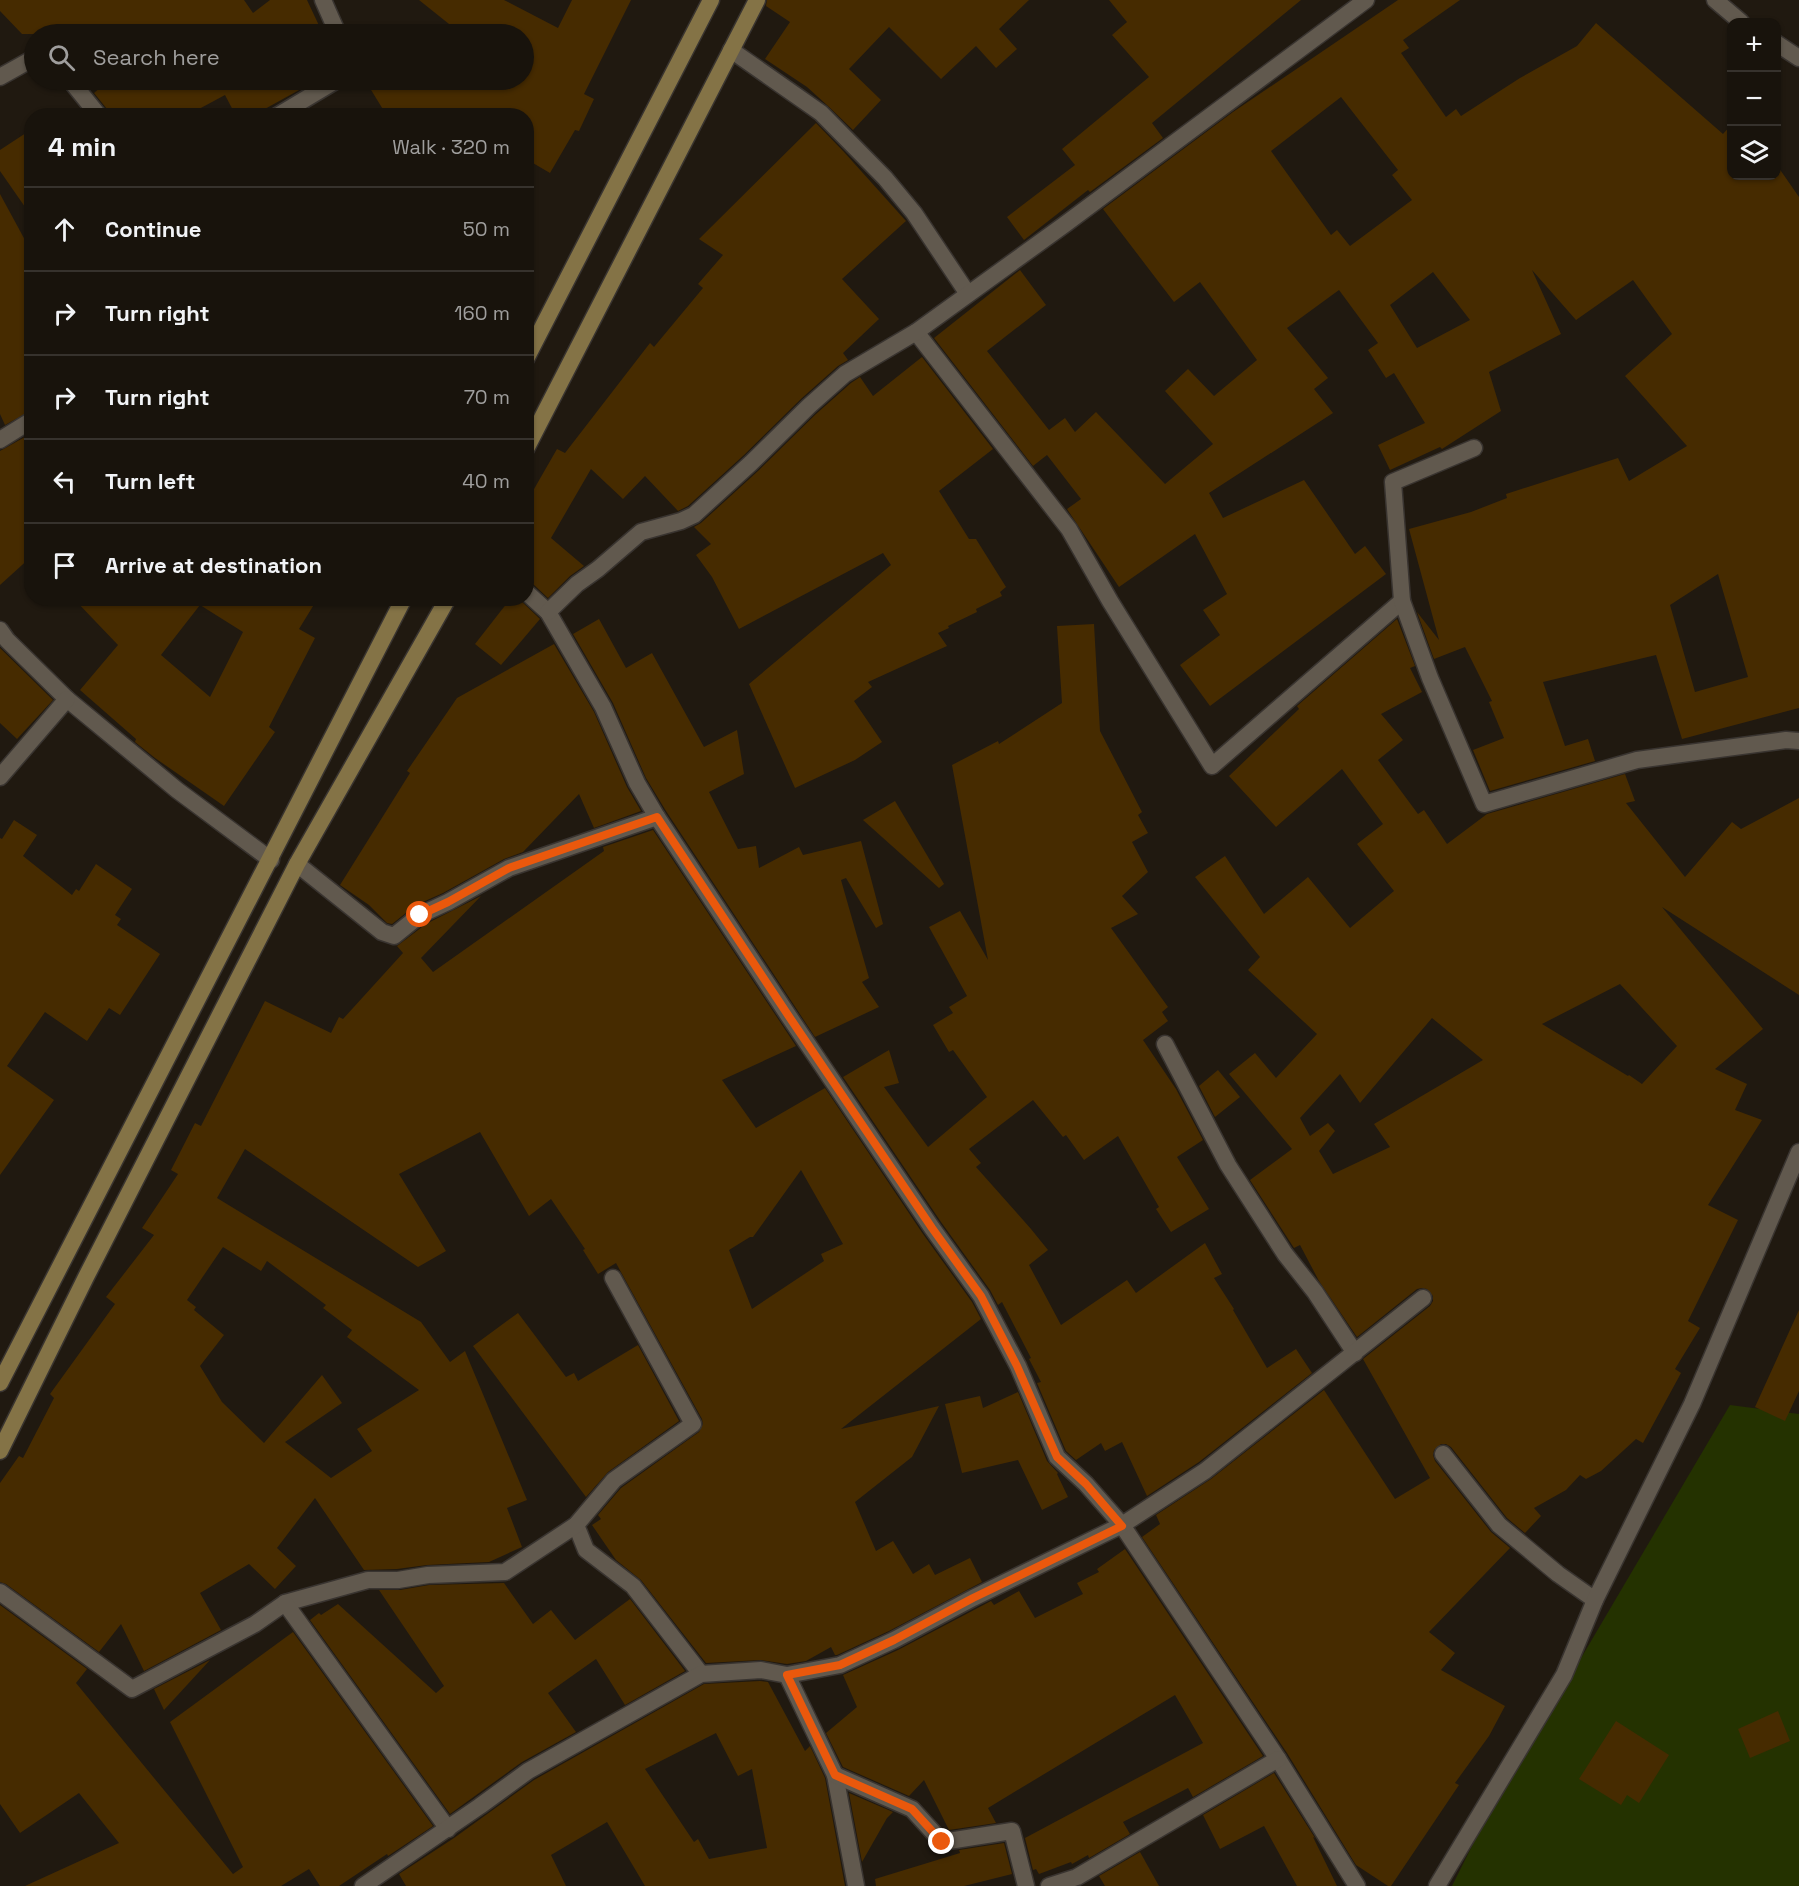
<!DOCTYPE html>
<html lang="en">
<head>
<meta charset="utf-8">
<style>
  :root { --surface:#18130c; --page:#25201a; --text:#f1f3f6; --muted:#9f9e9d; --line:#36322d }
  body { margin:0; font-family:"Space Grotesk",sans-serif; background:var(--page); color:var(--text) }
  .controls { position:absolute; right:18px; top:18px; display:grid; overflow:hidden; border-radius:12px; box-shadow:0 2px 4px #0004 }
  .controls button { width:54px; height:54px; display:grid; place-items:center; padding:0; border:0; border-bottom:2px solid var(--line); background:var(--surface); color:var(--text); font:30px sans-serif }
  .stop { position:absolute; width:18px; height:18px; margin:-14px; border:4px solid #ea580c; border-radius:50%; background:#fff }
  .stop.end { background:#ea580c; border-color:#fff; box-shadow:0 2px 6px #0008 }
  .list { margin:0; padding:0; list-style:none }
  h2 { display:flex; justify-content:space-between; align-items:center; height:78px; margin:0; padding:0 24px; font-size:26px }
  h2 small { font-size:20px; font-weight:400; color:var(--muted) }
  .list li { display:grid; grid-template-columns:39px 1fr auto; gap:18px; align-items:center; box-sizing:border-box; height:84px; padding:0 24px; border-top:2px solid var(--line) }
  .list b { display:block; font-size:22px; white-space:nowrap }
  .list em { font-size:20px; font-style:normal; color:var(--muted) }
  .icon { flex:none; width:33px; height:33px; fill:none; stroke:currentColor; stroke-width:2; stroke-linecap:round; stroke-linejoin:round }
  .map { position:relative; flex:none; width:1799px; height:1886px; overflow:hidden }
  .search { position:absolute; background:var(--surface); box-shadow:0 2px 4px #0004; left:24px; top:24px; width:510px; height:66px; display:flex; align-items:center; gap:15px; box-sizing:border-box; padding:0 21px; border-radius:33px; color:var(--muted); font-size:22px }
  .panel { position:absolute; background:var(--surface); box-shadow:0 2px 4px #0004; left:24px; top:108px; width:510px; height:498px; border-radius:24px }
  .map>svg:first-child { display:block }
  .green { fill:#243200 }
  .building { fill:#462b00; fill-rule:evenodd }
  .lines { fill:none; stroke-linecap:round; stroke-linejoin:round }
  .minor-casing { stroke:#393430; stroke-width:19 }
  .secondary-casing { stroke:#393430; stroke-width:19 }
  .minor { stroke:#61594e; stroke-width:16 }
  .secondary { stroke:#847346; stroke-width:16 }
  .route { stroke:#ea580c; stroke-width:8 }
</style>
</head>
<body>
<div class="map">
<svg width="1799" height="1886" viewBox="0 0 1799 1886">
  <rect width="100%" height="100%" fill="#201910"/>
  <path class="green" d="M 1730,1405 L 1799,1414 L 1799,1886 L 1452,1886 L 1481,1828 Z"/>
  <g class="building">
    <path d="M 0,0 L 244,0 L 253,13 L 270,0 L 307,0 L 323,34 L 63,34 L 60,31 L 54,34 L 22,34 L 0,11 Z"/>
    <path d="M 419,0 L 504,0 L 558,28 L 572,0 L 631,0 L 584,94 L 594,99 L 579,131 L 575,130 L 550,173 L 526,159 L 526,116 L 387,116 L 365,80 L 524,80 L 524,34 L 458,34 L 459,32 Z"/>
    <path d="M 767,0 L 1029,0 L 999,29 L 1017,49 L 996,68 L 976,46 L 941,79 L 889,27 L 849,69 L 881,100 L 853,130 L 828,106 L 807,87 L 765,59 L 790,22 L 766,6 Z"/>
    <path d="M 1109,0 L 1301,0 L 1152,123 L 1163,138 L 1090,192 L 1088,190 L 1024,240 L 1007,217 L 1075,165 L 1062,149 L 1149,77 L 1112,35 L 1127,22 Z"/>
    <path d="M 1398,0 L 1460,0 L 1403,40 L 1409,48 L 1401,53 L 1446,117 L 1456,109 L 1461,116 L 1520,78 L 1577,46 L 1596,23 L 1723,134 L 1731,125 L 1731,176 L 1776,176 L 1776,164 L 1799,197 L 1799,708 L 1682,739 L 1656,655 L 1543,682 L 1565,746 L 1588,739 L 1595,761 L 1490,791 L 1473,750 L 1504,738 L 1489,702 L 1492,701 L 1465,647 L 1434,659 L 1417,612 L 1439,640 L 1409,529 L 1471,512 L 1507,498 L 1506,494 L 1618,458 L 1629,481 L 1687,446 L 1625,376 L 1672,334 L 1633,280 L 1576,320 L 1532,270 L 1561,334 L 1489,372 L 1501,411 L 1442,449 L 1440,447 L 1390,470 L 1378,445 L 1425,423 L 1394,373 L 1386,378 L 1368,350 L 1378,343 L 1339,290 L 1287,328 L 1328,378 L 1314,389 L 1333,413 L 1209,493 L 1223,518 L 1304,480 L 1355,554 L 1365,546 L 1386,574 L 1210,706 L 1180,665 L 1220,635 L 1203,610 L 1227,594 L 1195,534 L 1119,587 L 1067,509 L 1081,499 L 1047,455 L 1033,466 L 934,338 L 1020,270 L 1046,305 L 987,351 L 1049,430 L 1065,418 L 1075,432 L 1096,412 L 1165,484 L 1213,444 L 1165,391 L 1188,369 L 1214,396 L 1257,360 L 1200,282 L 1174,302 L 1103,209 L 1233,112 ZM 1341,97 L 1398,170 L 1392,175 L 1412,200 L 1350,246 L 1337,230 L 1331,235 L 1271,151 ZM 1433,272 L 1470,320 L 1417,348 L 1390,305 ZM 1718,574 L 1748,677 L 1695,692 L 1670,605 Z"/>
    <path d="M 97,80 L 296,80 L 301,89 L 252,116 L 236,116 L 225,95 L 186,116 L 109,116 L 107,109 L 94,93 L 102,86 Z"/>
    <path d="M 816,123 L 844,152 L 906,221 L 842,279 L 879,319 L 843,353 L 848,360 L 838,366 L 802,398 L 744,455 L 688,506 L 678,511 L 645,476 L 623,499 L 591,469 L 551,538 L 584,566 L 570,576 L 548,598 L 533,584 L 526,582 L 526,503 L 557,449 L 565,453 L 650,343 L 654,347 L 703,288 L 698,284 L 723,255 L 699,239 Z"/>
    <path d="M 32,129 L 32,217 L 0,171 L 0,150 Z"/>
    <path d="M 0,194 L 32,253 L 32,410 L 5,425 L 0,414 Z"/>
    <path d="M 922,357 L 993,449 L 939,491 L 969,539 L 976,539 L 1006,587 L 1000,592 L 1002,596 L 976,609 L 977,612 L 948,626 L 949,628 L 938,633 L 947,646 L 868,682 L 872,687 L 854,701 L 882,742 L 855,760 L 795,788 L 749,684 L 891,565 L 883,553 L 739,629 L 712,577 L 696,555 L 711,544 L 694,527 L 701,523 L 758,471 L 816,414 L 851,383 L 860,377 L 873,396 Z"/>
    <path d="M 32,433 L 32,556 L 0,585 L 0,451 Z"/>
    <path d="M 73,598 L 318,598 L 299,629 L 315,638 L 269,727 L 275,732 L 224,806 L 155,758 L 135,742 L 136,739 L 80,690 L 118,645 ZM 200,605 L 243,632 L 210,697 L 161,655 Z"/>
    <path d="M 511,598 L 518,598 L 540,619 L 501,665 L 475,644 Z"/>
    <path d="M 599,619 L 626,668 L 652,653 L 704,747 L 737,730 L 744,774 L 709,792 L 738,849 L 756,846 L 759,868 L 799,847 L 803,855 L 861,841 L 883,924 L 876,928 L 846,878 L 841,880 L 869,978 L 862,982 L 879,1007 L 815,1037 L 666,811 L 646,778 L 613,703 L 573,634 Z"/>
    <path d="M 1397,619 L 1415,666 L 1410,668 L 1422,692 L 1381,714 L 1403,740 L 1378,760 L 1418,814 L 1424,810 L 1447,844 L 1487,814 L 1625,774 L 1635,801 L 1626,803 L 1685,877 L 1732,822 L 1741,829 L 1799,798 L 1799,995 L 1662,907 L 1763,1029 L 1715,1069 L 1747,1084 L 1735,1110 L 1762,1120 L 1708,1205 L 1738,1220 L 1688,1321 L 1700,1328 L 1675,1369 L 1681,1373 L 1643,1443 L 1636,1439 L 1601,1471 L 1586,1479 L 1580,1475 L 1566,1490 L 1534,1508 L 1541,1516 L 1525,1533 L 1507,1518 L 1451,1447 L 1446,1444 L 1441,1444 L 1434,1450 L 1433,1455 L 1435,1461 L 1491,1532 L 1510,1548 L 1429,1632 L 1455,1653 L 1441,1670 L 1505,1706 L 1489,1736 L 1455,1783 L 1459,1785 L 1391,1886 L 1388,1886 L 1356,1865 L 1287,1753 L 1142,1537 L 1160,1524 L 1156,1515 L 1211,1479 L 1324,1390 L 1395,1499 L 1430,1478 L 1363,1359 L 1430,1306 L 1433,1301 L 1433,1296 L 1427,1289 L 1422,1288 L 1417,1289 L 1357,1337 L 1319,1281 L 1300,1245 L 1294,1248 L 1250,1180 L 1292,1149 L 1229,1074 L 1255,1053 L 1276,1078 L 1317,1034 L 1248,970 L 1260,957 L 1195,877 L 1225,856 L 1264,914 L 1308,877 L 1350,928 L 1394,891 L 1357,844 L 1383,824 L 1342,769 L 1276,827 L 1229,776 L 1299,709 L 1297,706 ZM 1620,984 L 1677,1046 L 1642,1084 L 1629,1075 L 1628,1076 L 1542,1024 ZM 1432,1018 L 1483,1060 L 1374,1124 L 1390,1147 L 1333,1174 L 1319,1151 L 1335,1131 L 1328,1123 L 1310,1136 L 1300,1118 L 1340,1074 L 1360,1103 Z"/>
    <path d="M 1094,624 L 1100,731 L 1142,812 L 1138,815 L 1148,833 L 1132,842 L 1148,872 L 1122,896 L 1138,914 L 1111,928 L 1168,1007 L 1162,1012 L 1168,1021 L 1143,1040 L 1176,1089 L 1203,1140 L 1177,1157 L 1209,1209 L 1171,1232 L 1156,1209 L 1159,1207 L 1118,1136 L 1084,1160 L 1066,1135 L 1063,1137 L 1033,1100 L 969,1149 L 981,1163 L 976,1167 L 1031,1229 L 1048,1250 L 1029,1265 L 1061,1325 L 1127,1280 L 1136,1293 L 1205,1243 L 1222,1274 L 1214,1278 L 1234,1309 L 1233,1310 L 1267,1368 L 1296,1349 L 1312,1373 L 1199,1462 L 1147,1496 L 1122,1442 L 1105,1451 L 1101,1443 L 1076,1460 L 1066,1451 L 1037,1383 L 1041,1382 L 1029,1359 L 1031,1358 L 1002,1302 L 998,1305 L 990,1290 L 941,1222 L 843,1077 L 889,1050 L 899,1083 L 884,1087 L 928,1147 L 987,1097 L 953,1050 L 949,1052 L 933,1025 L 953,1013 L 949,1007 L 967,996 L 929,927 L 960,911 L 988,960 L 952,765 L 998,741 L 999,744 L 1062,703 L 1057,626 Z"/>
    <path d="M 554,644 L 594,712 L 627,787 L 641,811 L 594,828 L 579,794 L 523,852 L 504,859 L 443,893 L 416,905 L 392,924 L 387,923 L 369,905 L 340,885 L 410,773 L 407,771 L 457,698 Z"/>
    <path d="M 0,648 L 53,700 L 17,739 L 0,723 Z"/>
    <path d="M 895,801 L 944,884 L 939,888 L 863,820 Z"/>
    <path d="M 14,820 L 37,835 L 23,856 L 72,895 L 76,889 L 79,891 L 96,864 L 132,889 L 115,915 L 121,919 L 117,925 L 160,954 L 120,1015 L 109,1008 L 87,1041 L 45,1012 L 7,1066 L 54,1100 L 0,1175 L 0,838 L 2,839 Z"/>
    <path d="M 653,830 L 796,1046 L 722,1080 L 756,1128 L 825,1088 L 923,1234 L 972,1302 L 981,1319 L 841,1429 L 939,1406 L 912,1457 L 855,1502 L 876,1551 L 893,1541 L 913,1574 L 929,1564 L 935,1575 L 970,1558 L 982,1582 L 889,1631 L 837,1655 L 835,1655 L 831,1647 L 806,1661 L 787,1664 L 761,1660 L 706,1663 L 641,1580 L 616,1560 L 592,1525 L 601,1519 L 598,1515 L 621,1488 L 699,1432 L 703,1424 L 702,1419 L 616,1263 L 598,1274 L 583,1250 L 585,1249 L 551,1199 L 529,1216 L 480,1132 L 399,1174 L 446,1251 L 418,1267 L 245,1149 L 217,1198 L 421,1322 L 450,1362 L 465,1351 L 527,1500 L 507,1508 L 522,1547 L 489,1562 L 427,1565 L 397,1569 L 364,1570 L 315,1498 L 277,1548 L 296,1566 L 275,1589 L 249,1564 L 200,1593 L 221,1630 L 144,1671 L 121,1624 L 99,1652 L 6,1584 L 0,1582 L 0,1483 L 19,1456 L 23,1458 L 54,1398 L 50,1394 L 115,1304 L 106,1297 L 154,1235 L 142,1228 L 178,1174 L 171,1170 L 195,1123 L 201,1126 L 265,1001 L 331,1033 L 339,1017 L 343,1019 L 403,953 L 397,946 L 426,924 L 481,896 L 421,958 L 433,972 L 604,851 L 603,847 ZM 801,1170 L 843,1244 L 821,1254 L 824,1261 L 752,1309 L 729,1250 L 750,1237 L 753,1237 ZM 223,1247 L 261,1271 L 267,1261 L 326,1305 L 323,1308 L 352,1330 L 347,1337 L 419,1390 L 357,1429 L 372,1451 L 331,1478 L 285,1442 L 342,1403 L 322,1375 L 264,1443 L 222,1402 L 200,1366 L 224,1335 L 194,1310 L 196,1307 L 187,1300 Z"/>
    <path d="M 1218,1070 L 1240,1097 L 1215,1117 L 1199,1086 Z"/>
    <path d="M 1799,1310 L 1799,1391 L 1785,1421 L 1755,1407 Z"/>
    <path d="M 518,1313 L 566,1377 L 574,1373 L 578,1381 L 638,1345 L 679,1421 L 608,1472 L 586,1497 L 473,1346 Z"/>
    <path d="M 1018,1392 L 1047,1461 L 1058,1473 L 1057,1474 L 1068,1497 L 1042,1510 L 1018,1460 L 962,1473 L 945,1404 L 980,1396 L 983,1408 Z"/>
    <path d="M 1125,1549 L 1263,1756 L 1193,1797 L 1188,1788 L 1123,1822 L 1130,1834 L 1089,1858 L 1088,1855 L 1072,1864 L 1071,1862 L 1039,1874 L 1036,1869 L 1033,1870 L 1025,1838 L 1203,1743 L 1175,1695 L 988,1808 L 996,1823 L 949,1830 L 924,1780 L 909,1796 L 843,1767 L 826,1733 L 857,1707 L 843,1675 L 898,1650 L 991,1601 L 994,1605 L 1019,1591 L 1035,1618 L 1083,1594 L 1077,1583 L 1099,1572 L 1097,1569 Z"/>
    <path d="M 504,1583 L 533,1624 L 551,1610 L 575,1640 L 630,1599 L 685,1671 L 625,1705 L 596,1659 L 548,1693 L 576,1732 L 522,1762 L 450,1814 L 310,1620 L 319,1613 L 321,1615 L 338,1604 L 436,1693 L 444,1686 L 379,1590 L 400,1590 L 429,1585 Z"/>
    <path d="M 0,1605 L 87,1669 L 76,1683 L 233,1874 L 243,1867 L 170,1722 L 293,1632 L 433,1826 L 388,1856 L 387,1854 L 339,1886 L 320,1886 L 309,1869 L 281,1886 L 25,1886 L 119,1843 L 79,1793 L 20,1833 L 0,1804 Z"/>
    <path d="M 210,1660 L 164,1710 L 154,1689 Z"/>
    <path d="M 760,1681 L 768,1682 L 805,1751 L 810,1746 L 825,1778 L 845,1886 L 645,1886 L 607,1822 L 551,1855 L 566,1886 L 406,1886 L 399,1874 L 454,1838 L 534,1780 L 704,1684 ZM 716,1733 L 738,1776 L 752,1769 L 767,1848 L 709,1859 L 698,1839 L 694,1842 L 645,1769 Z"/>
    <path d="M 1778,1711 L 1790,1741 L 1750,1758 L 1738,1729 Z"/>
    <path d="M 1616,1721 L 1669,1755 L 1639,1803 L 1627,1795 L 1621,1805 L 1579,1779 Z"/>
    <path d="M 1274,1773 L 1315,1838 L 1313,1837 L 1337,1886 L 1297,1886 L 1264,1826 L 1220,1849 L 1203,1815 Z"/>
    <path d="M 849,1793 L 893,1812 L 887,1818 L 862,1862 Z"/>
    <path d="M 1004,1843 L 1012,1874 L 964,1886 L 876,1886 L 875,1879 L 960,1853 L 959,1850 Z"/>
    <path d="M 1140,1852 L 1159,1886 L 1105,1886 L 1099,1876 Z"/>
  </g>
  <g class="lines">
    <g class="minor-casing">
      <g id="minor">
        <path d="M 323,0 L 338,34"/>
        <path d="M 1715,0 L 1741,22"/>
        <path d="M 1776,43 L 1799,58"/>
        <path d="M 731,50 L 821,113 L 885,178 L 914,213 L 968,294"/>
        <path d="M 0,77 L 34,58"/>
        <path d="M 70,80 L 99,116"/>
        <path d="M 277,116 L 337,80"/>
        <path d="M 916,332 L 1069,529 L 1110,601 L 1212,766 L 1402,601"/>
        <path d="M 0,440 L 32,420"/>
        <path d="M 1474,448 L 1393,482 L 1402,601 L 1430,678 L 1484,804 L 1637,760 L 1786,740 L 1799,741"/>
        <path d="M 526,592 L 548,612 L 603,707 L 637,783 L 657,817 L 788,1015 L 932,1228 L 981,1296 L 1018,1366 L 1057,1457 L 1086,1484 L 1122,1525 L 1278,1759 L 1357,1886"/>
        <path d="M 548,612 L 577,584 L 598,569 L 641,532 L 681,521 L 694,515 L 751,463 L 809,406 L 845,374 L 916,332 L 1064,225 L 1366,0"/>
        <path d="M 0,630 L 7,640 L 67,699 L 177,790 L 271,860"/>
        <path d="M 0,777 L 67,699"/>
        <path d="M 297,864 L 382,932 L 394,936 L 420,915 L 448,902 L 509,868 L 657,817"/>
        <path d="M 1165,1044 L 1228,1165 L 1285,1254 L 1315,1292 L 1355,1353"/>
        <path d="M 1443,1454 L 1499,1525 L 1558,1574 L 1595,1600"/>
        <path d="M 576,1525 L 586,1550 L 633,1586 L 701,1674"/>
        <path d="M 0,1592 L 132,1689 L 255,1624 L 285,1603 L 368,1580 L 398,1580 L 428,1575 L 505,1572 L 576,1525 L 614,1480 L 693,1424 L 613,1278"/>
        <path d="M 285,1603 L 448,1829"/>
        <path d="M 787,1675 L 835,1775 L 856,1886"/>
        <path d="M 835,1775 L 912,1809 L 942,1842 L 1012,1831 L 1026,1886"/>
        <path d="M 363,1886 L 480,1806 L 528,1771 L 701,1674 L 761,1670 L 787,1675 L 840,1665 L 894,1640 L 973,1598 L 1122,1525 L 1205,1471 L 1423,1298"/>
        <path d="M 1049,1886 L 1077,1877 L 1278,1759"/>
        <path d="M 1437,1886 L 1564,1675 L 1595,1600 L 1692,1404 L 1799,1152"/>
      </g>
    </g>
    <g class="secondary-casing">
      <g id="secondary">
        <path d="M 526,359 L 711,0"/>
        <path d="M 526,449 L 757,0"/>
        <path d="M 0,1383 L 404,598"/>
        <path d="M 0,1451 L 86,1277 L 297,864 L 448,598"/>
      </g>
    </g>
    <use href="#minor" class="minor"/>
    <use href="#secondary" class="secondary"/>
  </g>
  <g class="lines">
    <path class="route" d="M 420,915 L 448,902 L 509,868 L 657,817 L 788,1015 L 932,1228 L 981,1296 L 1017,1366 L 1057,1457 L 1086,1484 L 1122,1526 L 973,1598 L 894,1640 L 840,1665 L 787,1675 L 835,1775 L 912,1809 L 942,1842"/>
  </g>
</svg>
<div class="controls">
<button>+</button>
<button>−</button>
<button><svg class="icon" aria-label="layers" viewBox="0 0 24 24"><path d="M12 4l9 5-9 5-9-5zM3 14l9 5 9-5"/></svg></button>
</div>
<div class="stop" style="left:420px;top:915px"></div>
<div class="stop end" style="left:942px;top:1842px"></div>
<div class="search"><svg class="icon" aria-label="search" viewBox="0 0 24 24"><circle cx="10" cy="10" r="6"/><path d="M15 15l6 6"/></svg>Search here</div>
<section class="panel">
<h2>4 min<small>Walk · 320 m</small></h2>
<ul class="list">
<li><svg class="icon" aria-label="ahead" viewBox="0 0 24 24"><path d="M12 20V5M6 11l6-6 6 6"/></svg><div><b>Continue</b></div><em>50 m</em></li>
<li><svg class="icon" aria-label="right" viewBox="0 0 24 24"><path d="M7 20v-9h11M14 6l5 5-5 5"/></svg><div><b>Turn right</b></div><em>160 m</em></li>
<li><svg class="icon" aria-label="right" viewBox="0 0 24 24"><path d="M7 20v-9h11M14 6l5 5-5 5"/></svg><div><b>Turn right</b></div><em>70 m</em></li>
<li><svg class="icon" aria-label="left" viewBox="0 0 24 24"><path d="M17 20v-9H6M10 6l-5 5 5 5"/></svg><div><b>Turn left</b></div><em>40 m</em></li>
<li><svg class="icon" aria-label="arrive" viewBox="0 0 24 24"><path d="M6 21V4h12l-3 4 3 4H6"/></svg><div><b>Arrive at destination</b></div></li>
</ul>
</section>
</div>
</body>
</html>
